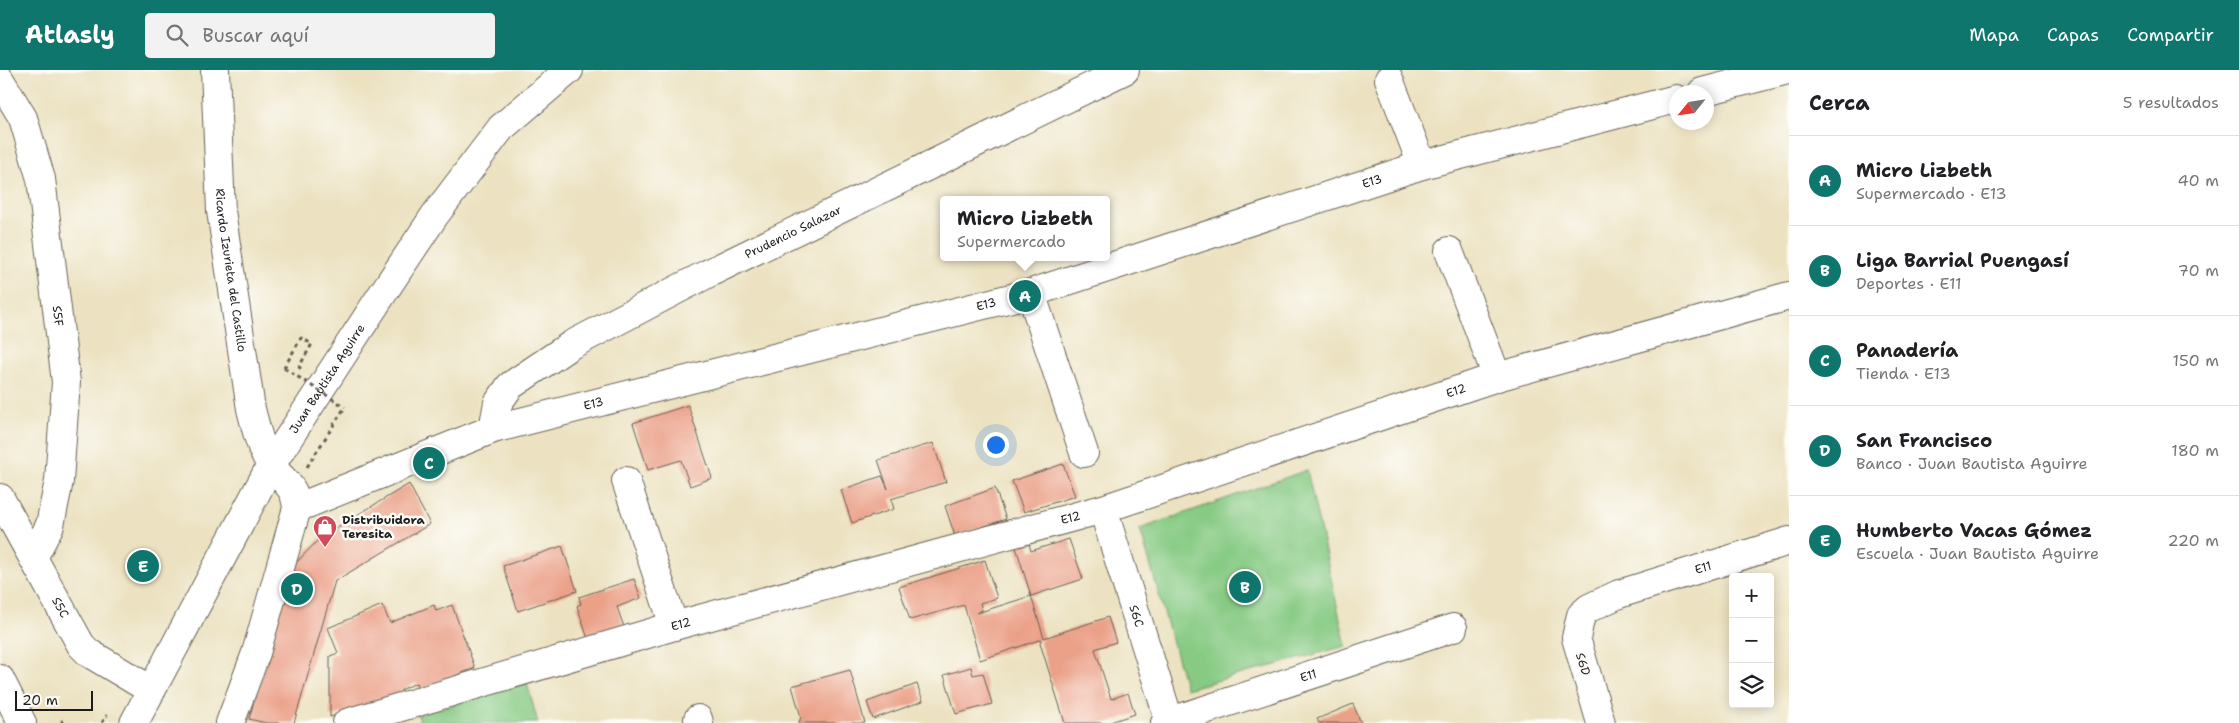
<!DOCTYPE html>
<html lang="es">
<head>
<meta charset="utf-8">
<style>
  :root { --surface:#fff; --page:#f2f2f2; --text:#202124; --muted:#757577; --line:#e0e0e0; --accent:#0f766e }
  body { margin:0; font-family:"Shantell Sans",sans-serif; background:var(--page); color:var(--text) }
  .controls { position:absolute; right:15px; bottom:15px; display:grid; overflow:hidden; border-radius:5px; box-shadow:0 2px 12px #0003 }
  .controls button { width:45px; height:45px; display:grid; place-items:center; padding:0; border:0; border-bottom:1px solid var(--line); background:var(--surface); color:var(--text); font:25px sans-serif }
  .compass { position:absolute; left:1669px; top:15px; width:45px; height:45px; border-radius:50%; background:var(--surface); box-shadow:0 2px 12px #0003; rotate:240deg }
  .scale { position:absolute; left:15px; bottom:12px; width:78px; box-sizing:border-box; padding-left:5px; border:2px solid #1c1c1c; border-top:0; font-size:14px; line-height:18px; white-space:nowrap; color:#1c1c1c; -webkit-text-stroke:4px #fdfcf7; paint-order:stroke }
  .you { position:absolute; left:995px; top:374px; width:18px; height:18px; margin:-12px; border:4px solid #fff; border-radius:50%; background:#1a73e8; box-shadow:0 0 0 8px #1a73e833 }
  .badge { display:grid; place-items:center; width:32px; height:32px; border-radius:50%; background:var(--accent); color:#fff; font-size:16px; font-weight:700 }
  .pin { position:absolute; translate:-50% -50%; border:2px solid #fff; box-shadow:0 1px 5px #0006 }
  .popup { position:absolute; left:940px; top:126px; width:170px; height:65px; box-sizing:border-box; display:grid; place-content:center; border-radius:5px; background:var(--surface); filter:drop-shadow(0 1px 4px #0005); font-size:16px; white-space:nowrap; color:var(--muted) }
  .popup b { font-size:19px; color:var(--text) }
  .popup::after { content:''; position:absolute; left:50%; top:100%; margin-left:-10px; border:10px solid transparent; border-top-color:var(--surface) }
  .list { margin:0; padding:0; list-style:none }
  h2 { display:flex; justify-content:space-between; align-items:center; height:65px; margin:0; padding:0 20px; font-size:21px }
  h2 small { font-size:16px; font-weight:400; color:var(--muted) }
  .list li { display:grid; grid-template-columns:32px 1fr auto; gap:15px; align-items:center; box-sizing:border-box; height:90px; padding:0 20px; border-top:1px solid var(--line) }
  .list b { display:block; font-size:19px; white-space:nowrap }
  .list p { margin:0; font-size:16px; white-space:nowrap; color:var(--muted) }
  .list em { font-size:16px; font-style:normal; color:var(--muted) }
  .icon { flex:none; width:28px; height:28px; fill:none; stroke:currentColor; stroke-width:2; stroke-linecap:round; stroke-linejoin:round }
  .map { position:relative; flex:none; width:1789px; height:653px; overflow:hidden }
  header { display:flex; align-items:center; gap:30px; box-sizing:border-box; height:70px; padding:0 25px; background:var(--accent); color:#fff }
  header strong { font-size:24px }
  nav { display:flex; gap:28px; margin-inline-start:auto; font-size:18px }
  .search { width:350px; height:45px; background:var(--page); display:flex; align-items:center; gap:12px; box-sizing:border-box; padding:0 18px; border-radius:5px; color:var(--muted); font-size:19px }
  main { display:flex }
  aside { flex:1; background:var(--surface) }
  .map>svg:first-child { display:block }
  .green { fill:#86ca83; stroke:#517350 }
  .building { fill:#eba088 }
  .lines { fill:none; stroke-linecap:round; stroke-linejoin:round }
  .minor-casing { stroke:#656156; stroke-width:30 }
  .major-casing { stroke:#656156; stroke-width:30 }
  .highway-casing { stroke:#656156; stroke-width:30 }
  .path { stroke:#656156; stroke-width:3; stroke-dasharray:4 4; stroke-linecap:butt }
  .minor { stroke:#fff; stroke-width:28 }
  .major { stroke:#fff; stroke-width:28 }
  .highway { stroke:#fff; stroke-width:28 }
  .path-bridge { stroke:#656156; stroke-width:3; stroke-dasharray:4 4; stroke-linecap:butt }
  .labels { text-anchor:middle; dominant-baseline:central; stroke-width:5; stroke-linejoin:round; paint-order:stroke }
  .street-label { font-size:12px; fill:#1c1c1c; stroke:#fdfcf7 }
  .poi-label { font-size:12px; font-weight:bold; fill:#1c1c1c; stroke:#fdfcf7; text-anchor:start }
</style>
</head>
<body>
<header>
<strong>Atlasly</strong>
<div class="search"><svg class="icon" aria-label="search" viewBox="0 0 24 24"><circle cx="10" cy="10" r="6"/><path d="M15 15l6 6"/></svg>Buscar aquí</div>
<nav><a>Mapa</a><a>Capas</a><a>Compartir</a></nav>
</header>
<main>
<div class="map">
<svg width="1789" height="653" viewBox="0 0 1789 653">
  <rect width="100%" height="100%" fill="#fdfcf7"/>
  <filter id="ink" filterUnits="userSpaceOnUse"><feTurbulence type="fractalNoise" baseFrequency=".02" numOctaves="2"/><feDisplacementMap in="SourceGraphic" scale="10" xChannelSelector="R" yChannelSelector="G"/><feConvolveMatrix kernelMatrix="1 2 1 2 8 2 1 2 1" color-interpolation-filters="sRGB"/></filter>
  <filter id="wash" filterUnits="userSpaceOnUse"><feTurbulence type="fractalNoise" baseFrequency=".0096" numOctaves="4" result="noise"/><feDisplacementMap in="SourceGraphic" scale="20" xChannelSelector="R" yChannelSelector="G"/><feGaussianBlur stdDeviation="1.12" result="paint"/><feColorMatrix in="noise" values="0 0 0 0 0 0 0 0 0 0 0 0 0 0 0 0 0 1.4 0 .05"/><feComposite in="paint" operator="in"/></filter>
  <g filter="url(#wash)">
    <rect width="100%" height="100%" fill="#ece2c1"/>
    <g class="green">
      <path d="M 1307,400 L 1346,576 L 1186,619 L 1140,459 Z"/>
      <path d="M 527,613 L 538,653 L 420,653 L 418,645 Z"/>
    </g>
    <g id="blocks">
      <g class="building">
        <path d="M 688,335 L 712,408 L 690,416 L 681,390 L 648,400 L 633,353 Z"/>
        <path d="M 933,373 L 946,412 L 891,429 L 894,439 L 852,453 L 841,420 L 882,406 L 888,419 L 878,390 Z"/>
        <path d="M 1063,394 L 1075,426 L 1024,442 L 1012,411 Z"/>
        <path d="M 409,414 L 430,454 L 335,511 L 294,653 L 266,653 L 249,649 L 291,498 L 322,466 Z"/>
        <path d="M 995,418 L 1006,449 L 955,466 L 945,436 Z"/>
        <path d="M 1069,469 L 1083,509 L 1031,526 L 1015,474 L 1028,470 L 1031,481 Z"/>
        <path d="M 562,476 L 577,521 L 518,541 L 503,496 Z"/>
        <path d="M 985,490 L 997,528 L 980,533 L 982,540 L 977,543 L 1031,526 L 1044,568 L 1108,547 L 1116,572 L 1095,579 L 1111,629 L 1128,623 L 1135,644 L 1107,653 L 1065,653 L 1040,573 L 1042,569 L 980,590 L 964,535 L 910,550 L 899,517 Z"/>
        <path d="M 634,509 L 641,528 L 617,537 L 625,560 L 589,572 L 577,536 L 581,534 L 579,527 Z"/>
        <path d="M 382,535 L 390,553 L 434,535 L 436,541 L 452,535 L 475,598 L 419,620 L 416,613 L 401,620 L 401,625 L 330,647 L 330,586 L 338,583 L 328,558 Z"/>
        <path d="M 971,597 L 973,605 L 983,603 L 992,634 L 956,644 L 944,605 Z"/>
        <path d="M 850,600 L 865,653 L 799,653 L 801,647 L 792,616 Z"/>
        <path d="M 917,614 L 923,631 L 873,649 L 867,632 Z"/>
        <path d="M 1353,634 L 1361,653 L 1319,653 L 1317,649 Z"/>
      </g>
    </g>
  </g>
  <g filter="url(#ink)">
    <use href="#blocks" fill-opacity="0" stroke="#656156" stroke-width="1"/>
    <g class="lines">
      <g class="minor-casing">
        <g id="minor">
          <path id="s1" d="M 215,0 L 221,141 L 251,339 C 256,358 260,378 271,395 C 283,412 295,415 297,438 L 256,583 L 230,653"/>
          <path d="M 1389,9 L 1422,95"/>
          <path id="s2" d="M 0,10 L 23,48 L 41,109 L 66,312 L 59,411 L 50,455 L 34,486"/>
          <path d="M 1702,22 L 1788,0"/>
          <path d="M 1449,181 L 1497,307"/>
          <path d="M 1031,223 L 1084,383"/>
          <path id="s3" d="M 493,359 L 498,333 L 510,316 L 571,275 L 707,204 L 1125,0"/>
          <path d="M 626,411 L 674,556"/>
          <path id="s4" d="M 0,428 L 81,575 L 89,583 L 151,620"/>
          <path id="s5" d="M 297,438 L 493,359 L 1031,223 L 1422,95 L 1676,29"/>
          <path id="s6" d="M 1103,439 L 1170,653"/>
          <path d="M 698,649 L 699,653"/>
          <path id="s7" d="M 347,653 L 674,556 L 1103,439 L 1497,307 L 1789,226"/>
          <path id="s8" d="M 1165,653 L 1453,558"/>
          <path id="s9" d="M 1601,653 L 1576,568 L 1581,545 L 1589,538 L 1619,524 L 1789,471"/>
        </g>
      </g>
      <g class="major-casing">
        <g id="major">
          <path id="s10" d="M 134,653 L 271,395 L 379,229 L 435,145 L 501,58 L 569,0"/>
        </g>
      </g>
      <g class="highway-casing">
        <path id="highway" d="M 0,609 L 22,653"/>
      </g>
      <g class="path">
        <path d="M 284,298 L 301,268 L 312,274 L 299,297 L 303,300"/>
        <path d="M 307,397 L 345,337"/>
        <path d="M 63,653 L 62,651 L 64,653"/>
        <path d="M 102,653 L 107,645"/>
      </g>
      <use href="#minor" class="minor"/>
      <use href="#major" class="major"/>
      <use href="#highway" class="highway"/>
      <path class="path-bridge" d="M 284,298 L 345,337"/>
    </g>
  </g>
  <defs>
    <g id="shop-pin" transform="scale(1.25)"><path d="M0 17L-7.5 6A9.5 9.5 0 1 1 7.5 6Z" fill="#d1495b" stroke="#fdfcf7"/><path d="M-5-2.5h2.3a2.7 3.5 0 0 1 5.4 0H5L5.5 6h-11ZM-1.5-2.5h3a1.5 2.3 0 0 0-3 0Z" fill="#fff"/></g>
  </defs>
  <g fill-rule="evenodd">
    <use href="#shop-pin" x="325" y="457"/>
  </g>
  <g class="labels">
    <g class="street-label">
      <text stroke="none"><textPath href="#s5" startOffset="1125">E13</textPath></text>
      <text stroke="none"><textPath href="#s3" startOffset="370">Prudencio Salazar</textPath></text>
      <text stroke="none"><textPath href="#s1" startOffset="201">Ricardo Izurieta del Castillo</textPath></text>
      <text stroke="none"><textPath href="#s5" startOffset="720">E13</textPath></text>
      <text stroke="none"><textPath href="#s2" startOffset="246">S5F</textPath></text>
      <text stroke="none"><textPath href="#s10" startOffset="395">Juan Bautista Aguirre</textPath></text>
      <text stroke="none"><textPath href="#s7" startOffset="1158">E12</textPath></text>
      <text stroke="none"><textPath href="#s5" startOffset="315">E13</textPath></text>
      <text stroke="none"><textPath href="#s7" startOffset="752">E12</textPath></text>
      <text stroke="none"><textPath href="#s9" startOffset="244">E11</textPath></text>
      <text stroke="none"><textPath href="#s4" startOffset="125">S5C</textPath></text>
      <text stroke="none"><textPath href="#s6" startOffset="112">S6C</textPath></text>
      <text stroke="none"><textPath href="#s7" startOffset="348">E12</textPath></text>
      <text transform="translate(1583 594) rotate(73)">S6D</text>
      <text stroke="none"><textPath href="#s8" startOffset="151">E11</textPath></text>
    </g>
    <g class="poi-label">
      <text x="342" y="450">Distribuidora<tspan x="342" dy="14">Teresita</tspan></text>
    </g>
  </g>
</svg>
<div class="controls">
<button>+</button>
<button>−</button>
<button><svg class="icon" aria-label="layers" viewBox="0 0 24 24"><path d="M12 4l9 5-9 5-9-5zM3 14l9 5 9-5"/></svg></button>
</div>
<svg class="compass" viewBox="-18 -18 36 36"><path d="M0-13l5 13h-10z" fill="#e53935"/><path d="M0 13l5-13h-10z" fill="#757577"/></svg>
<div class="scale">20 m</div>
<div class="you"></div>
<div class="pin badge" style="left:1025px;top:226px">A</div>
<div class="popup"><b>Micro Lizbeth</b>Supermercado</div>
<div class="pin badge" style="left:1245px;top:517px">B</div>
<div class="pin badge" style="left:429px;top:393px">C</div>
<div class="pin badge" style="left:297px;top:519px">D</div>
<div class="pin badge" style="left:143px;top:496px">E</div>
</div>
<aside>
<h2>Cerca<small>5 resultados</small></h2>
<ul class="list">
<li><span class="badge">A</span><div><b>Micro Lizbeth</b><p>Supermercado · E13</p></div><em>40 m</em></li>
<li><span class="badge">B</span><div><b>Liga Barrial Puengasí</b><p>Deportes · E11</p></div><em>70 m</em></li>
<li><span class="badge">C</span><div><b>Panadería</b><p>Tienda · E13</p></div><em>150 m</em></li>
<li><span class="badge">D</span><div><b>San Francisco</b><p>Banco · Juan Bautista Aguirre</p></div><em>180 m</em></li>
<li><span class="badge">E</span><div><b>Humberto Vacas Gómez</b><p>Escuela · Juan Bautista Aguirre</p></div><em>220 m</em></li>
</ul>
</aside>
</main>
</body>
</html>
